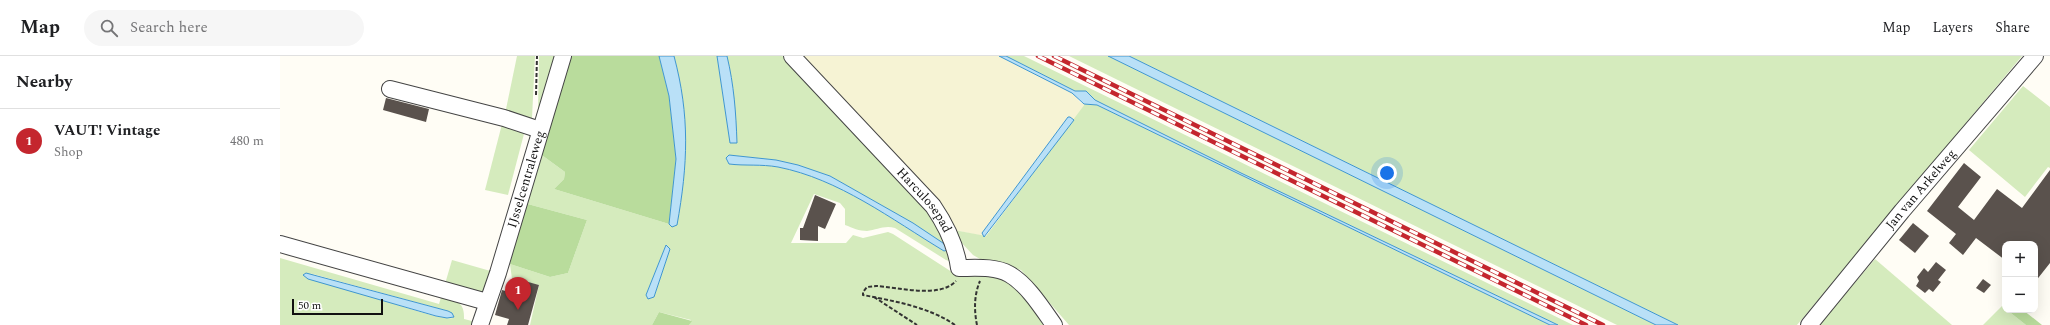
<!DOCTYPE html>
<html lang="en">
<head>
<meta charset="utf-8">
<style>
  :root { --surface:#fff; --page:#f6f6f6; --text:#202124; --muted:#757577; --line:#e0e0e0; --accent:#c4262e }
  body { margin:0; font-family:Spectral,serif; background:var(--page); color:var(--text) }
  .controls { position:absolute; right:12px; bottom:12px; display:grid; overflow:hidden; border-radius:8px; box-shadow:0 4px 16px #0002 }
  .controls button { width:36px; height:36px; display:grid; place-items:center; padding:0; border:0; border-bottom:1px solid var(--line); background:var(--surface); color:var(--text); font:20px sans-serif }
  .scale { position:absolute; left:12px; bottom:10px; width:91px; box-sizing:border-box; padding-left:4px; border:2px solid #111; border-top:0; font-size:11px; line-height:14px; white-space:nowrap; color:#111; -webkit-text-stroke:3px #fff; paint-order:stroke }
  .you { position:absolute; left:1107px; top:117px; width:14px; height:14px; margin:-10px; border:3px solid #fff; border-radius:50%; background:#1a73e8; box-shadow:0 0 0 6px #1a73e833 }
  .badge { display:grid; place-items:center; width:26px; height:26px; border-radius:50%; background:var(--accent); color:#fff; font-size:13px; font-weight:700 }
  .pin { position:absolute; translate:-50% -33px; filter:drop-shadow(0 1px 2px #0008) }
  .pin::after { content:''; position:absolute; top:21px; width:14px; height:12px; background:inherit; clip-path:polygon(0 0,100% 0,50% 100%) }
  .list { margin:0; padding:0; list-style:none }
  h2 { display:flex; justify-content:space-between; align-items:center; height:52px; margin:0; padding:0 16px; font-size:17px }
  h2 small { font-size:13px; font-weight:400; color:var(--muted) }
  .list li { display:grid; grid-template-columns:26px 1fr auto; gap:12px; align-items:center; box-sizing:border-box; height:64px; padding:0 16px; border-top:1px solid var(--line) }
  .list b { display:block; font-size:15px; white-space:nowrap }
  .list p { margin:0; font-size:13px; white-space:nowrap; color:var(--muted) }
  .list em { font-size:13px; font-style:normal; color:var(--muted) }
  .icon { flex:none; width:22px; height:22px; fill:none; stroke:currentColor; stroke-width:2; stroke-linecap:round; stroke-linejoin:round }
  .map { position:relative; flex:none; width:1770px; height:269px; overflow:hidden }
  header { display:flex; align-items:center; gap:24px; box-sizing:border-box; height:56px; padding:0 20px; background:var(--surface); border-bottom:1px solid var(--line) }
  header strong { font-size:19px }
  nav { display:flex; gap:22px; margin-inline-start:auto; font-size:14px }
  .search { width:280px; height:36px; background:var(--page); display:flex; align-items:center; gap:10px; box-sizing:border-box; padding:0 14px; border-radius:22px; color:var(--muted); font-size:15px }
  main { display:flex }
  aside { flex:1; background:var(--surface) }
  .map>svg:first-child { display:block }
  .farmland { fill:#f6f3d4 }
  .green { fill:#d5ebbd; fill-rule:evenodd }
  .forest { fill:#b9dc9c }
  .water { fill:#b9e0f7; stroke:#3f96cf }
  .building { fill:#5a524d }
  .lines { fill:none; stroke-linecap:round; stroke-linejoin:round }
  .minor-casing { stroke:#444; stroke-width:18 }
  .path { stroke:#333; stroke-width:2; stroke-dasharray:4 2; stroke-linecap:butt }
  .minor { stroke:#fff; stroke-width:16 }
  .rail-casing { stroke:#c4262e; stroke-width:4.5 }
  .rail { stroke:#fff; stroke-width:3; stroke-dasharray:9; stroke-linecap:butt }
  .labels { text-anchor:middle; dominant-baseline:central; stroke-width:4; stroke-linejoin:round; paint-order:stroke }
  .street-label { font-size:13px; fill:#111; stroke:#fff }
</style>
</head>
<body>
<header>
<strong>Map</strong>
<div class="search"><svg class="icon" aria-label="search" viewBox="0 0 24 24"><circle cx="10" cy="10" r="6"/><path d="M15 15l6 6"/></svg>Search here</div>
<nav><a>Map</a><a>Layers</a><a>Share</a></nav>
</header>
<main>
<aside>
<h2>Nearby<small></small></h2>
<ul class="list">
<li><span class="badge">1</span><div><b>VAUT! Vintage</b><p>Shop</p></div><em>480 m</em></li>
</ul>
</aside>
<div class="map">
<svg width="1770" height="269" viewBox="0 0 1770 269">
  <rect width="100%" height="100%" fill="#fffdf5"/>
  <path class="farmland" d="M 519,0 L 719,0 L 792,37 L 801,47 L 806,48 L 794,64 L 788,61 L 702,177 L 703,180 L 674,174 Z"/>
  <g class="green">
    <path d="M 237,0 L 255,0 L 252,62 L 247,64 L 225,58 Z"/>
    <path d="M 259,0 L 275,0 L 260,51 L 258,54 Z"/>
    <path d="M 394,0 L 437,0 L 450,87 L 457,86 L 453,31 L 447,0 L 502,0 L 514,6 L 647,147 L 665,174 L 675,201 L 672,206 L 666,204 L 615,172 C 604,169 597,174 587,175 C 579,175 573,172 565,169 L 565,153 L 560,147 L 534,138 L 511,187 L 566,187 L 573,179 L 583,182 L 608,176 L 613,178 L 675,218 L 716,217 L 730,223 L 745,236 L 770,269 L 409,269 L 411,264 L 379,256 L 372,269 L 250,269 L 259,229 L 232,223 L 230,208 L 270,221 L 288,217 L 307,164 L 244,147 L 259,97 L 285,116 L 284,123 L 274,133 L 389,168 L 392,171 L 397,168 C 408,108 410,60 394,0 ZM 449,99 L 496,104 L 518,109 L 550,120 L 633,167 L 663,187 L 668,194 L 664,195 C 611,163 559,123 498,111 C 481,108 465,110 449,108 L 446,102 ZM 386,189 L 390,193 L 374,241 L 368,243 L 366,239 Z"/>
    <path d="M 726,0 L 744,0 L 1293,269 L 1278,269 L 961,117 L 815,44 L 804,36 L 795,35 Z"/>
    <path d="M 789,0 L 828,0 L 1376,269 L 1337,269 Z"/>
    <path d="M 849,0 L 1742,0 L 1517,269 L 1398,269 Z"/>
    <path d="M 1743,30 L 1770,51 L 1770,112 L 1768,111 L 1745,141 L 1689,94 Z"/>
    <path d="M 805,48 L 817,49 L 1270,269 L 789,269 L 741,214 L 700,203 L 693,199 L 679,184 L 674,174 L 706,180 Z"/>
    <path d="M 222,68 L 245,74 L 228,139 L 205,134 Z"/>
    <path d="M 0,202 L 159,248 L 162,238 C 176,244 185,246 184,263 L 192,265 L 191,269 L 0,269 ZM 29,217 L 168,255 L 173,262 C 157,266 51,225 29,217 Z"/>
    <path d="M 1595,203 L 1672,269 L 1539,269 Z"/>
    <path d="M 172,204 L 214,216 L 204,236 L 201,237 L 165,228 Z"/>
    <path d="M 1722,250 L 1746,269 L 1703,269 Z"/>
  </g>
  <g class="forest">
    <path d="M 289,0 L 379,0 L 389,40 L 396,103 L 389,168 L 274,133 L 284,123 L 285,116 L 259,97 Z"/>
    <path d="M 244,147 L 307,164 L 288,217 L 270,221 L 230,208 Z"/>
    <path d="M 1727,254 L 1743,254 L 1762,269 L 1746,269 Z"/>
    <path d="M 379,256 L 412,265 L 409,269 L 372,269 Z"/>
  </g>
  <g class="water">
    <path d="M 379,0 L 394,0 C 410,60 408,108 397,169 L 392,171 L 389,168 L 396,103 L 389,40 Z"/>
    <path d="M 437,0 L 447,0 C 454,29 456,57 457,87 L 450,87 Z"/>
    <path d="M 719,0 L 726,0 L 795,35 L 806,35 L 815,44 L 961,117 L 1278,269 L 1270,269 L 817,49 L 804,48 L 792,37 Z"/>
    <path d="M 828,0 L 849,0 L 1398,269 L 1376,269 Z"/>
    <path d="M 788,61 L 790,61 L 794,64 L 704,181 L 702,177 Z"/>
    <path d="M 449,99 L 496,104 L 518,109 L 550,120 L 633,167 L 663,187 L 668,194 L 664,195 C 611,163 559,123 498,111 C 481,108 465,110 449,108 L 446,102 Z"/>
    <path d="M 386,189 L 390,193 L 374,241 L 368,243 L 366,239 Z"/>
    <path d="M 26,217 L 168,255 L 172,257 L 174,261 L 167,262 L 156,260 L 28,223 L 23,219 Z"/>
  </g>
  <g class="building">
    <path d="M 106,42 L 149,53 L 146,66 L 103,54 Z"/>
    <path d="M 1684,107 L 1701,121 L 1678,151 L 1694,164 L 1717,133 L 1742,152 L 1770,114 L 1770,207 L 1755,226 L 1755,188 L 1725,188 L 1725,204 L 1696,182 L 1683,199 L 1669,187 L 1676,178 L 1647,155 Z"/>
    <path d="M 535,139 L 556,148 L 545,173 L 538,170 L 538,185 L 520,184 L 520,172 L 523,172 Z"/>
    <path d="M 1633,167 L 1649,180 L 1635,197 L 1619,184 Z"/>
    <path d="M 1656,206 L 1666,214 L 1658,224 L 1661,226 L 1653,236 L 1649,233 L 1645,237 L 1636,230 L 1639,225 L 1637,221 L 1644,212 L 1648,216 Z"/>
    <path d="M 1703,223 L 1711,229 L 1704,237 L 1696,232 Z"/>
    <path d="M 241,224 L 259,229 L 248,269 L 227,269 L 229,263 L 215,259 L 222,234 L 236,238 Z"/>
  </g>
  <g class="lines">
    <g class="minor-casing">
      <g id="minor">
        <path id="s1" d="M 512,0 L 653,150 C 666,169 676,189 679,212 C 695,212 715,210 729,218 C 747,228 762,252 774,269"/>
        <path d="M 110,33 L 224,62 L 260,74"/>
        <path d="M 0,188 L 207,246"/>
        <path id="s2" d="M 200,269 L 218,217 L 283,0"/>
        <path id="s3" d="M 1529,269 L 1622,155 L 1755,0"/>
      </g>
    </g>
    <g class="path">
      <path d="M 256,39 L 257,0"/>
      <path d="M 594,241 L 637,269"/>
      <path d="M 675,269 C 649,251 614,245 583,239 L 583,236 L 587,231 L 596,230 C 618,231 659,243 676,225"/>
      <path d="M 697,269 C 694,254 694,239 700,225"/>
    </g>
    <use href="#minor" class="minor"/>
    <g class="rail-casing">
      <g id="rail">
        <path d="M 758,0 L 1306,269"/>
        <path d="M 774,0 L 1323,269"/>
      </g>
    </g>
    <use href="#rail" class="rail"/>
  </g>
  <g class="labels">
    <g class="street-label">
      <text stroke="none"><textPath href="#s2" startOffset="153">IJsselcentraleweg</textPath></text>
      <text stroke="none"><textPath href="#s3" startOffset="176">Jan van Arkelweg</textPath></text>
      <text stroke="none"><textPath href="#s1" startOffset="196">Harculosepad</textPath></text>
    </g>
  </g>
</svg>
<div class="controls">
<button>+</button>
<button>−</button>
</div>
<div class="scale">50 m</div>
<div class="you"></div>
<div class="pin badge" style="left:238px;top:254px">1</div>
</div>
</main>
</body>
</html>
